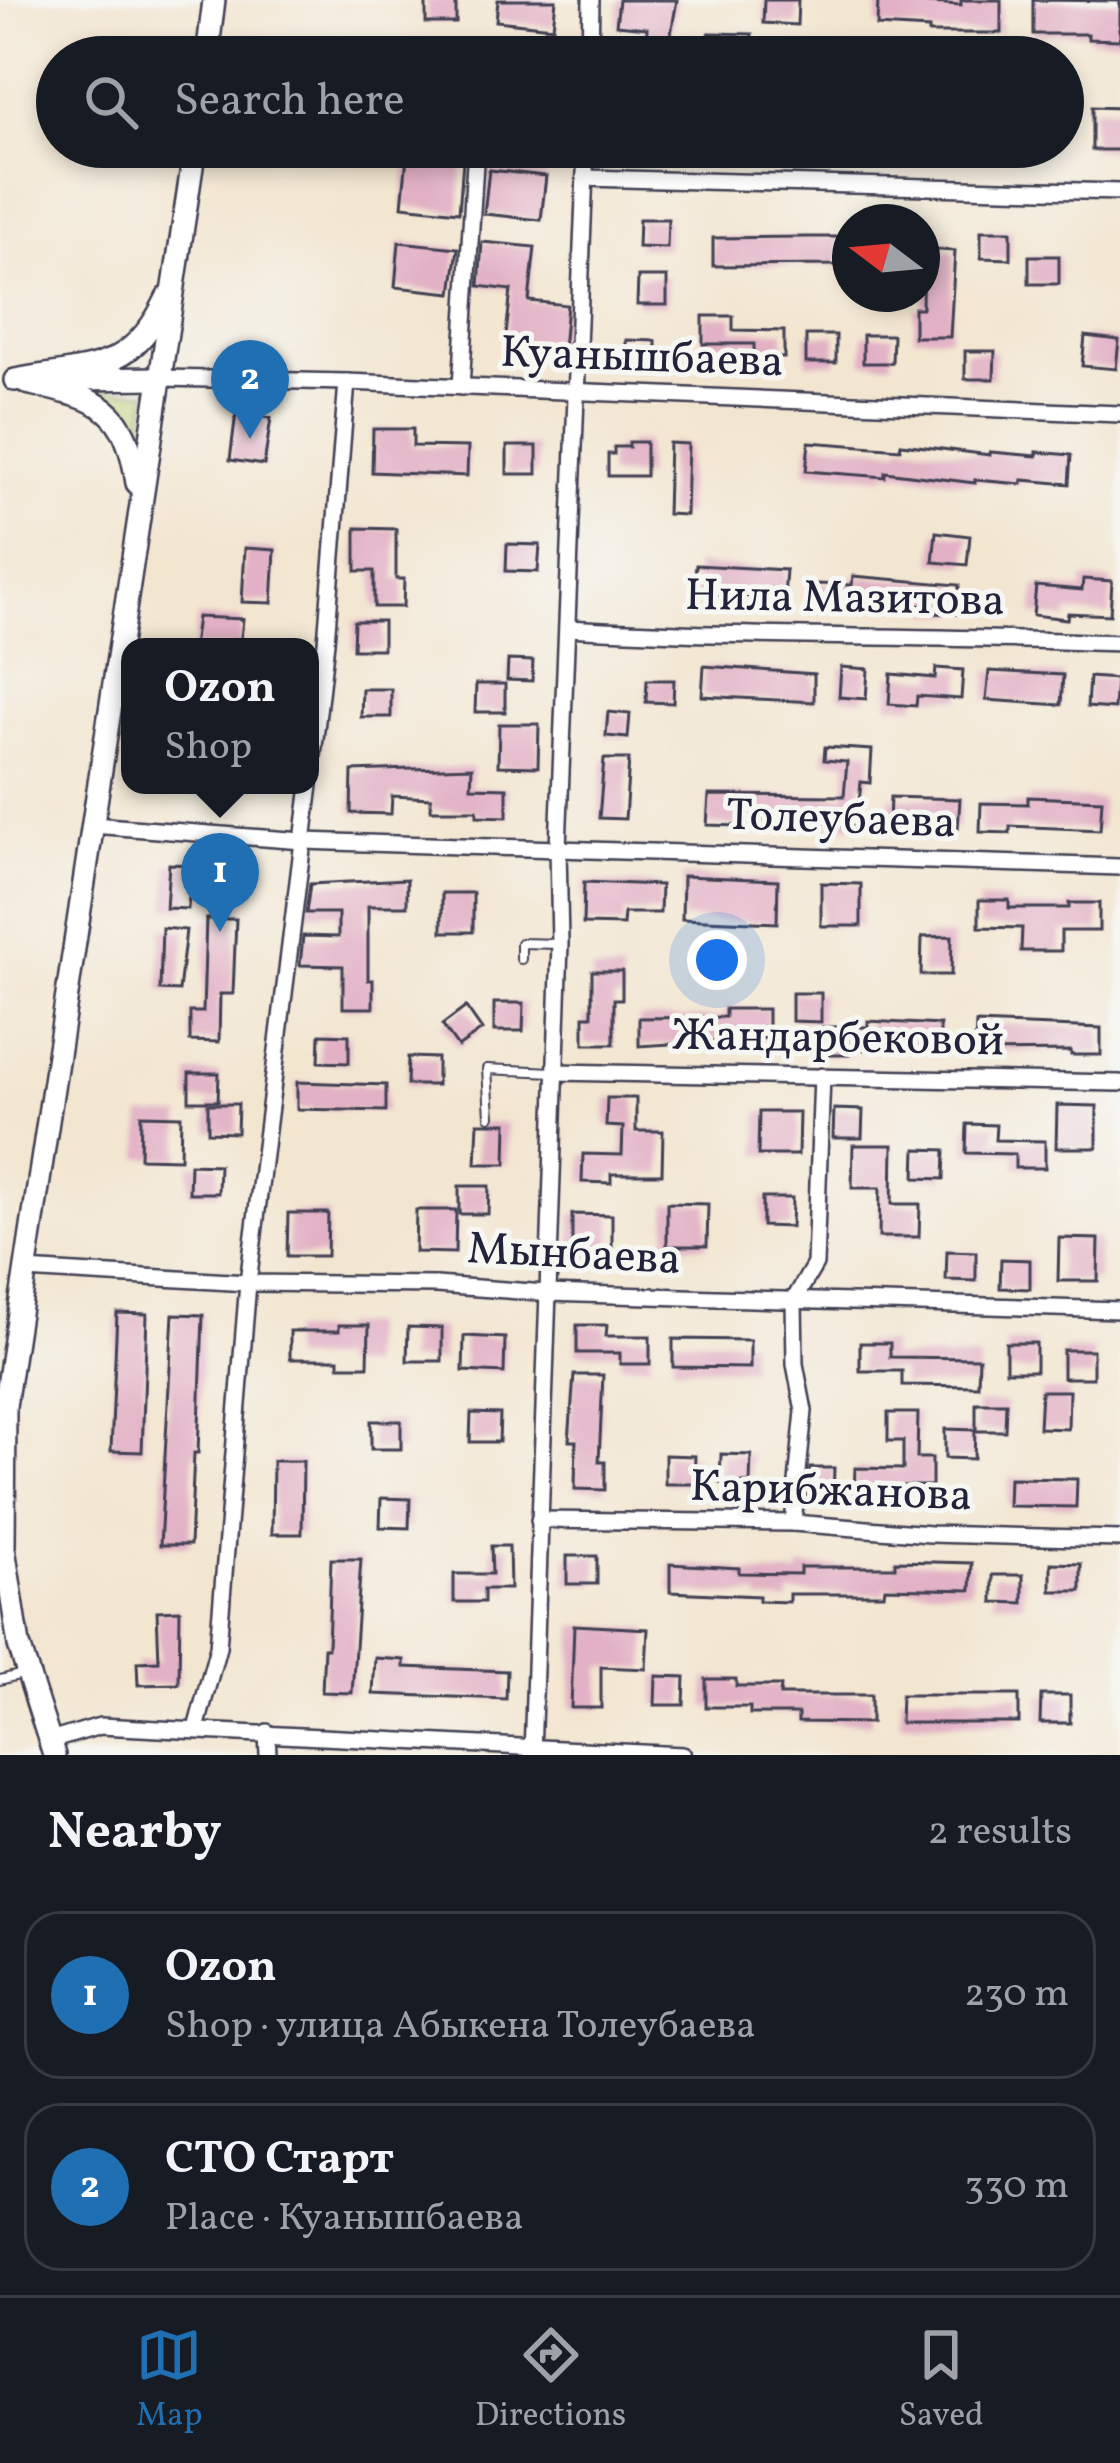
<!DOCTYPE html>
<html lang="en">
<head>
<meta charset="utf-8">
<style>
  :root { --surface:#171b24; --page:#20242c; --text:#f1f3f6; --muted:#9ea1a6; --line:#363941; --accent:#1f6fb2 }
  body { margin:0; font-family:Vollkorn,serif; background:var(--page); color:var(--text) }
  .compass { position:absolute; left:832px; top:204px; width:108px; height:108px; border-radius:50%; background:var(--surface); box-shadow:0 6px 18px #0003; rotate:286deg }
  .you { position:absolute; left:717px; top:960px; width:42px; height:42px; margin:-30px; border:9px solid #fff; border-radius:50%; background:#1a73e8; box-shadow:0 0 0 18px #1a73e833 }
  .badge { display:grid; place-items:center; width:78px; height:78px; border-radius:50%; background:var(--accent); color:#fff; font-size:39px; font-weight:700 }
  .pin { position:absolute; translate:-50% -99px; filter:drop-shadow(0 3px 6px #0008) }
  .pin::after { content:''; position:absolute; top:63px; width:42px; height:36px; background:inherit; clip-path:polygon(0 0,100% 0,50% 100%) }
  .popup { position:absolute; left:121px; top:638px; width:198px; height:156px; box-sizing:border-box; display:grid; place-content:center; border-radius:24px; background:var(--surface); filter:drop-shadow(0 3px 9px #0005); font-size:39px; white-space:nowrap; color:var(--muted) }
  .popup b { font-size:45px; color:var(--text) }
  .popup::after { content:''; position:absolute; left:50%; top:100%; margin-left:-24px; border:24px solid transparent; border-top-color:var(--surface) }
  .list { margin:0; padding:0; list-style:none }
  h2 { display:flex; justify-content:space-between; align-items:center; height:156px; margin:0; padding:0 48px; font-size:51px }
  h2 small { font-size:39px; font-weight:400; color:var(--muted) }
  .list li { display:grid; grid-template-columns:78px 1fr auto; gap:36px; align-items:center; box-sizing:border-box; height:168px; margin:0 24px 24px; padding:0 24px; border:3px solid var(--line); border-radius:36px }
  .list b { display:block; font-size:45px; white-space:nowrap }
  .list p { margin:0; font-size:39px; white-space:nowrap; color:var(--muted) }
  .list em { font-size:39px; font-style:normal; color:var(--muted) }
  .icon { flex:none; width:66px; height:66px; fill:none; stroke:currentColor; stroke-width:2; stroke-linecap:round; stroke-linejoin:round }
  .map { position:relative; flex:none; width:1120px; height:1755px; overflow:hidden }
  .search { position:absolute; background:var(--surface); box-shadow:0 6px 18px #0003; left:36px; right:36px; top:36px; height:132px; display:flex; align-items:center; gap:30px; box-sizing:border-box; padding:0 42px; border-radius:66px; color:var(--muted); font-size:45px }
  .sheet { height:540px; background:var(--surface) }
  nav { display:flex; justify-content:space-around; align-items:center; box-sizing:border-box; height:168px; border-top:3px solid var(--line); background:var(--surface); font-size:33px; color:var(--muted) }
  nav a { display:grid; justify-items:center; gap:6px }
  nav .on { color:var(--accent) }
  .map>svg:first-child { display:block }
  .green { fill:#bfd073; stroke:#707957; stroke-width:3 }
  .building { fill:#e2b1c5 }
  .lines { fill:none; stroke-linecap:round; stroke-linejoin:round }
  .service-casing { stroke:#413f52; stroke-width:12 }
  .minor-casing { stroke:#413f52; stroke-width:20 }
  .secondary-casing { stroke:#413f52; stroke-width:26 }
  .service { stroke:#fff; stroke-width:8 }
  .minor { stroke:#fff; stroke-width:15 }
  .secondary { stroke:#fff; stroke-width:21 }
  .labels { text-anchor:middle; dominant-baseline:central; stroke-width:10; stroke-linejoin:round; paint-order:stroke }
  .street-label { font-size:45px; fill:#22223b; stroke:#f6f6f2 }
</style>
</head>
<body>
<div class="map">
<svg width="1120" height="1755" viewBox="0 0 1120 1755">
  <rect width="100%" height="100%" fill="#f6f6f2"/>
  <filter id="ink" filterUnits="userSpaceOnUse"><feTurbulence type="fractalNoise" baseFrequency=".00833" numOctaves="2"/><feDisplacementMap in="SourceGraphic" scale="24" xChannelSelector="R" yChannelSelector="G"/><feConvolveMatrix kernelMatrix="1 2 1 2 8 2 1 2 1" color-interpolation-filters="sRGB"/></filter>
  <filter id="wash" filterUnits="userSpaceOnUse"><feTurbulence type="fractalNoise" baseFrequency=".004" numOctaves="4" result="noise"/><feDisplacementMap in="SourceGraphic" scale="48" xChannelSelector="R" yChannelSelector="G"/><feGaussianBlur stdDeviation="2.7" result="paint"/><feColorMatrix in="noise" values="0 0 0 0 0 0 0 0 0 0 0 0 0 0 0 0 0 1.4 0 .05"/><feComposite in="paint" operator="in"/></filter>
  <g filter="url(#wash)">
    <rect width="100%" height="100%" fill="#f3e6d1"/>
    <path class="green" d="M 94,389 L 148,391 L 140,447 C 130,420 117,405 94,389 Z"/>
    <g id="blocks">
      <g class="building">
        <rect x="426" y="0" width="30" height="23"/>
        <path d="M 498,0 L 556,0 L 553,27 L 496,21 Z"/>
        <path d="M 619,0 L 677,0 L 667,57 L 646,57 L 647,28 L 616,25 Z"/>
        <path d="M 764,0 L 798,0 L 797,25 L 763,23 Z"/>
        <path d="M 878,0 L 961,5 L 961,0 L 1001,0 L 1001,33 L 929,33 L 929,29 L 877,26 Z"/>
        <path d="M 1033,0 L 1120,1 L 1120,40 L 1088,39 L 1088,34 L 1033,34 Z"/>
        <path d="M 709,33 L 752,34 L 751,57 L 708,57 Z"/>
        <path d="M 1092,107 L 1120,108 L 1120,150 L 1092,150 Z"/>
        <path d="M 408,147 L 464,147 L 459,212 L 402,206 Z"/>
        <path d="M 489,170 L 546,176 L 541,220 L 484,214 Z"/>
        <path d="M 639,219 L 668,219 L 667,248 L 638,247 Z"/>
        <path d="M 981,231 L 1011,231 L 1011,259 L 981,258 Z"/>
        <path d="M 808,237 L 838,237 L 838,265 L 713,266 L 713,238 Z"/>
        <path d="M 399,242 L 458,248 L 452,293 L 395,287 Z"/>
        <path d="M 482,242 L 535,247 L 529,301 L 567,305 L 563,350 L 505,344 L 511,290 L 479,286 Z"/>
        <path d="M 923,249 L 955,251 L 950,337 L 914,337 L 914,308 L 922,308 Z"/>
        <rect x="1029" y="256" width="30" height="28"/>
        <path d="M 638,277 L 667,277 L 667,305 L 637,305 Z"/>
        <path d="M 703,316 L 733,316 L 733,330 L 784,331 L 784,358 L 754,358 L 754,344 L 703,344 Z"/>
        <rect x="806" y="335" width="30" height="28"/>
        <path d="M 863,335 L 893,335 L 892,363 L 863,363 Z"/>
        <path d="M 1085,336 L 1119,340 L 1116,369 L 1082,366 Z"/>
        <path d="M 626,340 L 656,341 L 656,368 L 626,368 Z"/>
        <path d="M 965,351 L 995,351 L 994,379 L 965,379 Z"/>
        <path d="M 236,413 L 271,418 L 264,465 L 230,460 Z"/>
        <path d="M 373,429 L 413,429 L 413,446 L 468,447 L 467,476 L 372,472 Z"/>
        <path d="M 629,442 L 646,442 L 646,476 L 608,476 L 608,454 L 614,454 L 614,447 L 629,447 Z"/>
        <path d="M 809,442 L 900,449 L 901,444 L 990,455 L 990,452 L 1037,456 L 1037,452 L 1071,455 L 1069,484 L 1022,480 L 1022,484 L 975,480 L 975,483 L 885,472 L 885,477 L 806,471 Z"/>
        <path d="M 669,443 L 688,444 L 686,515 L 667,514 Z"/>
        <rect x="507" y="446" width="30" height="28"/>
        <path d="M 356,528 L 396,529 L 396,579 L 404,579 L 403,607 L 374,607 L 374,571 L 356,571 Z"/>
        <path d="M 936,532 L 970,536 L 967,565 L 933,562 Z"/>
        <path d="M 507,544 L 540,545 L 538,572 L 506,571 Z"/>
        <path d="M 245,548 L 275,550 L 272,603 L 242,602 Z"/>
        <path d="M 696,565 L 786,570 L 784,598 L 693,594 Z"/>
        <path d="M 853,576 L 959,585 L 958,614 L 929,613 L 929,606 L 883,604 L 843,604 L 843,611 L 814,610 L 815,584 L 852,585 Z"/>
        <path d="M 1083,579 L 1112,581 L 1110,615 L 1068,613 L 1067,619 L 1033,615 L 1036,586 L 1082,590 Z"/>
        <path d="M 197,617 L 243,619 L 240,647 L 193,647 Z"/>
        <path d="M 354,621 L 383,621 L 383,649 L 353,649 Z"/>
        <path d="M 508,660 L 533,661 L 532,681 L 507,680 Z"/>
        <path d="M 704,666 L 814,674 L 814,702 L 702,696 Z"/>
        <path d="M 841,667 L 868,669 L 866,699 L 839,697 Z"/>
        <path d="M 936,668 L 963,670 L 961,699 L 917,696 L 916,706 L 889,704 L 891,674 L 935,678 Z"/>
        <path d="M 989,671 L 1063,675 L 1061,705 L 986,700 Z"/>
        <path d="M 1089,677 L 1116,679 L 1114,709 L 1087,707 Z"/>
        <path d="M 647,680 L 674,680 L 673,703 L 646,702 Z"/>
        <path d="M 476,684 L 505,684 L 505,712 L 475,712 Z"/>
        <path d="M 362,689 L 391,689 L 391,717 L 361,717 Z"/>
        <path d="M 608,712 L 630,714 L 628,738 L 606,736 Z"/>
        <path d="M 499,724 L 539,724 L 538,767 L 498,766 Z"/>
        <path d="M 825,747 L 872,750 L 870,783 L 861,782 L 857,826 L 813,823 L 813,828 L 707,825 L 709,795 L 844,796 L 847,762 L 824,760 Z"/>
        <path d="M 604,759 L 629,759 L 625,819 L 599,818 Z"/>
        <path d="M 472,767 L 471,787 L 507,788 L 507,817 L 477,816 L 477,810 L 431,810 L 431,798 L 392,796 L 391,814 L 351,813 L 352,771 Z"/>
        <path d="M 890,797 L 960,799 L 958,829 L 889,826 Z"/>
        <path d="M 1028,797 L 1102,800 L 1100,830 L 1010,826 L 1010,833 L 980,832 L 981,803 L 1028,804 Z"/>
        <path d="M 169,864 L 192,865 L 188,909 L 166,908 Z"/>
        <path d="M 683,876 L 778,880 L 777,923 L 682,919 Z"/>
        <path d="M 407,879 L 407,906 L 368,906 L 368,980 L 373,980 L 373,1008 L 343,1008 L 343,966 L 300,965 L 303,936 L 338,937 L 338,913 L 306,913 L 310,884 Z"/>
        <path d="M 584,882 L 661,885 L 660,913 L 624,913 L 623,925 L 583,924 Z"/>
        <path d="M 821,883 L 861,884 L 861,926 L 821,926 Z"/>
        <rect x="442" y="893" width="31" height="39"/>
        <path d="M 979,900 L 1009,900 L 1009,908 L 1069,908 L 1069,903 L 1099,903 L 1099,931 L 1061,931 L 1061,951 L 1021,951 L 1022,928 L 979,927 Z"/>
        <path d="M 206,919 L 236,919 L 233,994 L 220,994 L 219,1042 L 190,1041 L 190,1012 L 203,1012 Z"/>
        <path d="M 162,928 L 186,930 L 179,991 L 160,990 Z"/>
        <path d="M 952,936 L 951,975 L 921,975 L 922,937 Z"/>
        <path d="M 592,971 L 622,971 L 622,999 L 614,999 L 614,1044 L 584,1044 L 584,1016 L 592,1016 Z"/>
        <path d="M 792,993 L 821,993 L 821,1022 L 792,1021 Z"/>
        <path d="M 494,1003 L 524,1003 L 523,1031 L 494,1031 Z"/>
        <path d="M 466,1007 L 482,1030 L 458,1047 L 442,1025 Z"/>
        <path d="M 725,1009 L 768,1009 L 768,1038 L 639,1046 L 639,1018 L 725,1017 Z"/>
        <path d="M 868,1021 L 940,1025 L 940,1052 L 849,1049 L 849,1055 L 819,1055 L 820,1027 L 868,1027 Z"/>
        <path d="M 976,1023 L 1101,1028 L 1101,1055 L 1071,1055 L 1071,1051 L 975,1052 Z"/>
        <path d="M 320,1034 L 349,1035 L 349,1063 L 319,1062 Z"/>
        <path d="M 408,1057 L 437,1058 L 437,1085 L 407,1085 Z"/>
        <path d="M 189,1073 L 219,1073 L 218,1101 L 189,1101 Z"/>
        <path d="M 297,1082 L 386,1085 L 386,1111 L 297,1109 Z"/>
        <path d="M 607,1098 L 636,1098 L 636,1131 L 663,1131 L 662,1174 L 611,1174 L 611,1183 L 582,1182 L 583,1154 L 622,1155 L 623,1127 L 606,1126 Z"/>
        <path d="M 208,1104 L 238,1104 L 237,1133 L 208,1132 Z"/>
        <path d="M 1057,1105 L 1097,1106 L 1097,1148 L 1056,1148 Z"/>
        <path d="M 834,1109 L 863,1110 L 862,1138 L 833,1138 Z"/>
        <path d="M 759,1112 L 799,1112 L 798,1155 L 758,1155 Z"/>
        <path d="M 141,1115 L 181,1116 L 180,1159 L 140,1158 Z"/>
        <path d="M 478,1123 L 507,1123 L 506,1164 L 476,1164 Z"/>
        <path d="M 967,1124 L 996,1125 L 995,1140 L 1045,1141 L 1045,1168 L 1015,1168 L 1015,1154 L 966,1153 Z"/>
        <path d="M 853,1145 L 893,1145 L 892,1204 L 920,1204 L 919,1237 L 879,1237 L 880,1188 L 852,1188 Z"/>
        <path d="M 916,1149 L 945,1150 L 944,1179 L 915,1178 Z"/>
        <path d="M 190,1164 L 219,1165 L 218,1193 L 189,1193 Z"/>
        <path d="M 459,1186 L 489,1186 L 488,1214 L 459,1214 Z"/>
        <path d="M 762,1198 L 792,1198 L 791,1227 L 762,1226 Z"/>
        <path d="M 667,1203 L 708,1204 L 707,1246 L 667,1246 Z"/>
        <path d="M 416,1210 L 456,1210 L 455,1253 L 415,1252 Z"/>
        <path d="M 288,1213 L 328,1213 L 327,1256 L 287,1256 Z"/>
        <path d="M 572,1214 L 612,1215 L 612,1258 L 572,1257 Z"/>
        <path d="M 1059,1238 L 1099,1239 L 1098,1281 L 1058,1281 Z"/>
        <path d="M 947,1251 L 976,1252 L 976,1281 L 946,1280 Z"/>
        <path d="M 1001,1259 L 1030,1260 L 1030,1289 L 1000,1288 Z"/>
        <path d="M 117,1313 L 147,1314 L 142,1452 L 111,1451 Z"/>
        <path d="M 173,1314 L 203,1315 L 198,1453 L 194,1453 L 190,1545 L 160,1545 Z"/>
        <path d="M 339,1325 L 369,1325 L 368,1366 L 339,1366 L 339,1359 L 290,1359 L 290,1331 L 339,1331 Z"/>
        <path d="M 577,1325 L 607,1325 L 606,1336 L 650,1336 L 650,1364 L 620,1364 L 620,1353 L 577,1353 Z"/>
        <path d="M 408,1327 L 442,1328 L 442,1361 L 407,1361 Z"/>
        <path d="M 464,1336 L 505,1338 L 504,1373 L 463,1371 Z"/>
        <path d="M 673,1339 L 750,1340 L 750,1368 L 673,1367 Z"/>
        <path d="M 860,1343 L 890,1343 L 890,1357 L 979,1358 L 978,1386 L 902,1385 L 902,1371 L 860,1371 Z"/>
        <rect x="1006" y="1343" width="30" height="28"/>
        <rect x="1063" y="1350" width="30" height="28"/>
        <path d="M 574,1375 L 603,1375 L 599,1462 L 605,1462 L 605,1490 L 575,1489 L 576,1441 L 569,1441 Z"/>
        <path d="M 1041,1391 L 1069,1391 L 1068,1429 L 1039,1428 Z"/>
        <path d="M 976,1403 L 1006,1403 L 1005,1431 L 976,1431 Z"/>
        <path d="M 471,1413 L 500,1414 L 499,1442 L 470,1442 Z"/>
        <path d="M 888,1413 L 918,1413 L 917,1458 L 932,1458 L 932,1486 L 884,1486 L 884,1497 L 854,1496 L 855,1468 L 903,1469 L 903,1441 L 888,1441 Z"/>
        <rect x="371" y="1421" width="30" height="28"/>
        <path d="M 945,1429 L 975,1430 L 974,1459 L 945,1458 Z"/>
        <path d="M 721,1454 L 751,1455 L 750,1483 L 720,1483 Z"/>
        <path d="M 665,1455 L 695,1456 L 694,1484 L 665,1484 Z"/>
        <path d="M 273,1461 L 303,1461 L 302,1534 L 272,1534 Z"/>
        <path d="M 810,1468 L 834,1468 L 833,1497 L 808,1496 Z"/>
        <path d="M 1009,1478 L 1077,1479 L 1076,1507 L 1008,1506 Z"/>
        <path d="M 381,1498 L 410,1499 L 409,1528 L 380,1527 Z"/>
        <path d="M 491,1546 L 509,1546 L 510,1589 L 484,1589 L 484,1602 L 454,1602 L 454,1574 L 492,1574 Z"/>
        <rect x="567" y="1556" width="30" height="28"/>
        <path d="M 331,1559 L 361,1559 L 352,1693 L 322,1692 L 324,1648 L 328,1648 Z"/>
        <path d="M 895,1561 L 972,1563 L 971,1590 L 885,1588 L 884,1594 L 789,1594 L 789,1602 L 759,1601 L 759,1596 L 670,1592 L 670,1564 L 739,1568 L 739,1573 L 800,1574 L 800,1567 L 895,1567 Z"/>
        <path d="M 1051,1563 L 1081,1564 L 1081,1591 L 1051,1591 Z"/>
        <path d="M 993,1575 L 1023,1575 L 1023,1603 L 993,1602 Z"/>
        <path d="M 180,1610 L 179,1684 L 138,1685 L 137,1662 L 159,1661 L 157,1611 Z"/>
        <path d="M 574,1625 L 648,1629 L 646,1669 L 601,1667 L 601,1708 L 571,1708 Z"/>
        <path d="M 375,1658 L 404,1660 L 404,1667 L 507,1671 L 506,1699 L 373,1694 Z"/>
        <path d="M 656,1676 L 685,1677 L 684,1705 L 655,1705 Z"/>
        <path d="M 706,1679 L 736,1679 L 736,1686 L 781,1686 L 780,1695 L 871,1695 L 871,1723 L 798,1722 L 798,1714 L 750,1714 L 750,1707 L 706,1707 Z"/>
        <path d="M 901,1695 L 1019,1695 L 1019,1723 L 900,1723 Z"/>
        <path d="M 1041,1695 L 1070,1695 L 1070,1723 L 1040,1723 Z"/>
      </g>
    </g>
  </g>
  <g filter="url(#ink)">
    <use href="#blocks" fill-opacity="0" stroke="#413f52" stroke-width="3"/>
    <g class="lines">
      <g class="service-casing">
        <g id="service">
          <path d="M 521,959 L 521,943 L 558,944"/>
          <path d="M 490,1116 L 487,1069 L 553,1072"/>
          <path d="M 0,1680 L 26,1673"/>
        </g>
      </g>
      <g class="minor-casing">
        <g id="minor">
          <path d="M 590,57 L 591,0"/>
          <path d="M 585,178 L 1120,192"/>
          <path d="M 162,378 L 347,382 L 1120,414"/>
          <path d="M 461,387 L 476,147"/>
          <path d="M 568,628 C 752,639 936,635 1120,643"/>
          <path d="M 310,782 L 326,642 L 347,382"/>
          <path d="M 92,825 L 303,841 L 1120,867"/>
          <path d="M 555,1072 L 1120,1083"/>
          <path d="M 25,1270 L 248,1283 L 436,1285 L 546,1293 L 1120,1310"/>
          <path d="M 539,1520 L 793,1523 L 930,1534 L 1120,1539"/>
          <path d="M 793,1523 L 804,1411 L 795,1364 L 794,1300 L 815,1264 L 822,1076"/>
          <path d="M 196,1729 L 218,1647 L 248,1283 L 310,785"/>
          <path d="M 267,1732 L 268,1755"/>
          <path d="M 50,1741 L 100,1726 L 683,1755"/>
          <path d="M 532,1755 L 560,944 L 558,847 L 586,147"/>
        </g>
      </g>
      <g class="secondary-casing">
        <g id="secondary">
          <path d="M 207,57 L 214,0"/>
          <path d="M 73,379 L 162,378"/>
          <path d="M 15,380 C 90,366 131,374 167,298"/>
          <path d="M 27,383 C 99,400 125,403 137,483"/>
          <path d="M 54,1755 L 19,1645 L 4,1548 L 5,1406 L 195,147"/>
        </g>
      </g>
      <use href="#service" class="service"/>
      <use href="#minor" class="minor"/>
      <use href="#secondary" class="secondary"/>
    </g>
  </g>
  <g class="labels">
    <g class="street-label">
      <text transform="translate(642 359) rotate(2)">Куанышбаева</text>
      <text transform="translate(845 600) rotate(1)">Нила Мазитова</text>
      <text transform="translate(841 821) rotate(2)">Толеубаева</text>
      <text transform="translate(838 1040) rotate(1)">Жандарбековой</text>
      <text transform="translate(574 1256) rotate(3)">Мынбаева</text>
      <text transform="translate(831 1493) rotate(2)">Карибжанова</text>
    </g>
  </g>
</svg>
<svg class="compass" viewBox="-18 -18 36 36"><path d="M0-13l5 13h-10z" fill="#e53935"/><path d="M0 13l5-13h-10z" fill="#9ea1a6"/></svg>
<div class="you"></div>
<div class="pin badge" style="left:220px;top:932px">1</div>
<div class="popup"><b>Ozon</b>Shop</div>
<div class="pin badge" style="left:250px;top:439px">2</div>
<div class="search"><svg class="icon" aria-label="search" viewBox="0 0 24 24"><circle cx="10" cy="10" r="6"/><path d="M15 15l6 6"/></svg>Search here</div>
</div>
<section class="sheet">
<h2>Nearby<small>2 results</small></h2>
<ul class="list">
<li><span class="badge">1</span><div><b>Ozon</b><p>Shop · улица Абыкена Толеубаева</p></div><em>230 m</em></li>
<li><span class="badge">2</span><div><b>СТО Старт</b><p>Place · Куанышбаева</p></div><em>330 m</em></li>
</ul>
</section>
<nav>
<a class="on"><svg class="icon" aria-label="map" viewBox="0 0 24 24"><path d="M3 6l6-2 6 2 6-2v14l-6 2-6-2-6 2zM9 4v14M15 6v14"/></svg>Map</a>
<a><svg class="icon" aria-label="directions" viewBox="0 0 24 24"><path d="M12 3l9 9-9 9-9-9zM9 14v-3h6M13 9l2 2-2 2"/></svg>Directions</a>
<a><svg class="icon" aria-label="saved" viewBox="0 0 24 24"><path d="M7 4h10v16l-5-4-5 4z"/></svg>Saved</a>
</nav>
</body>
</html>
